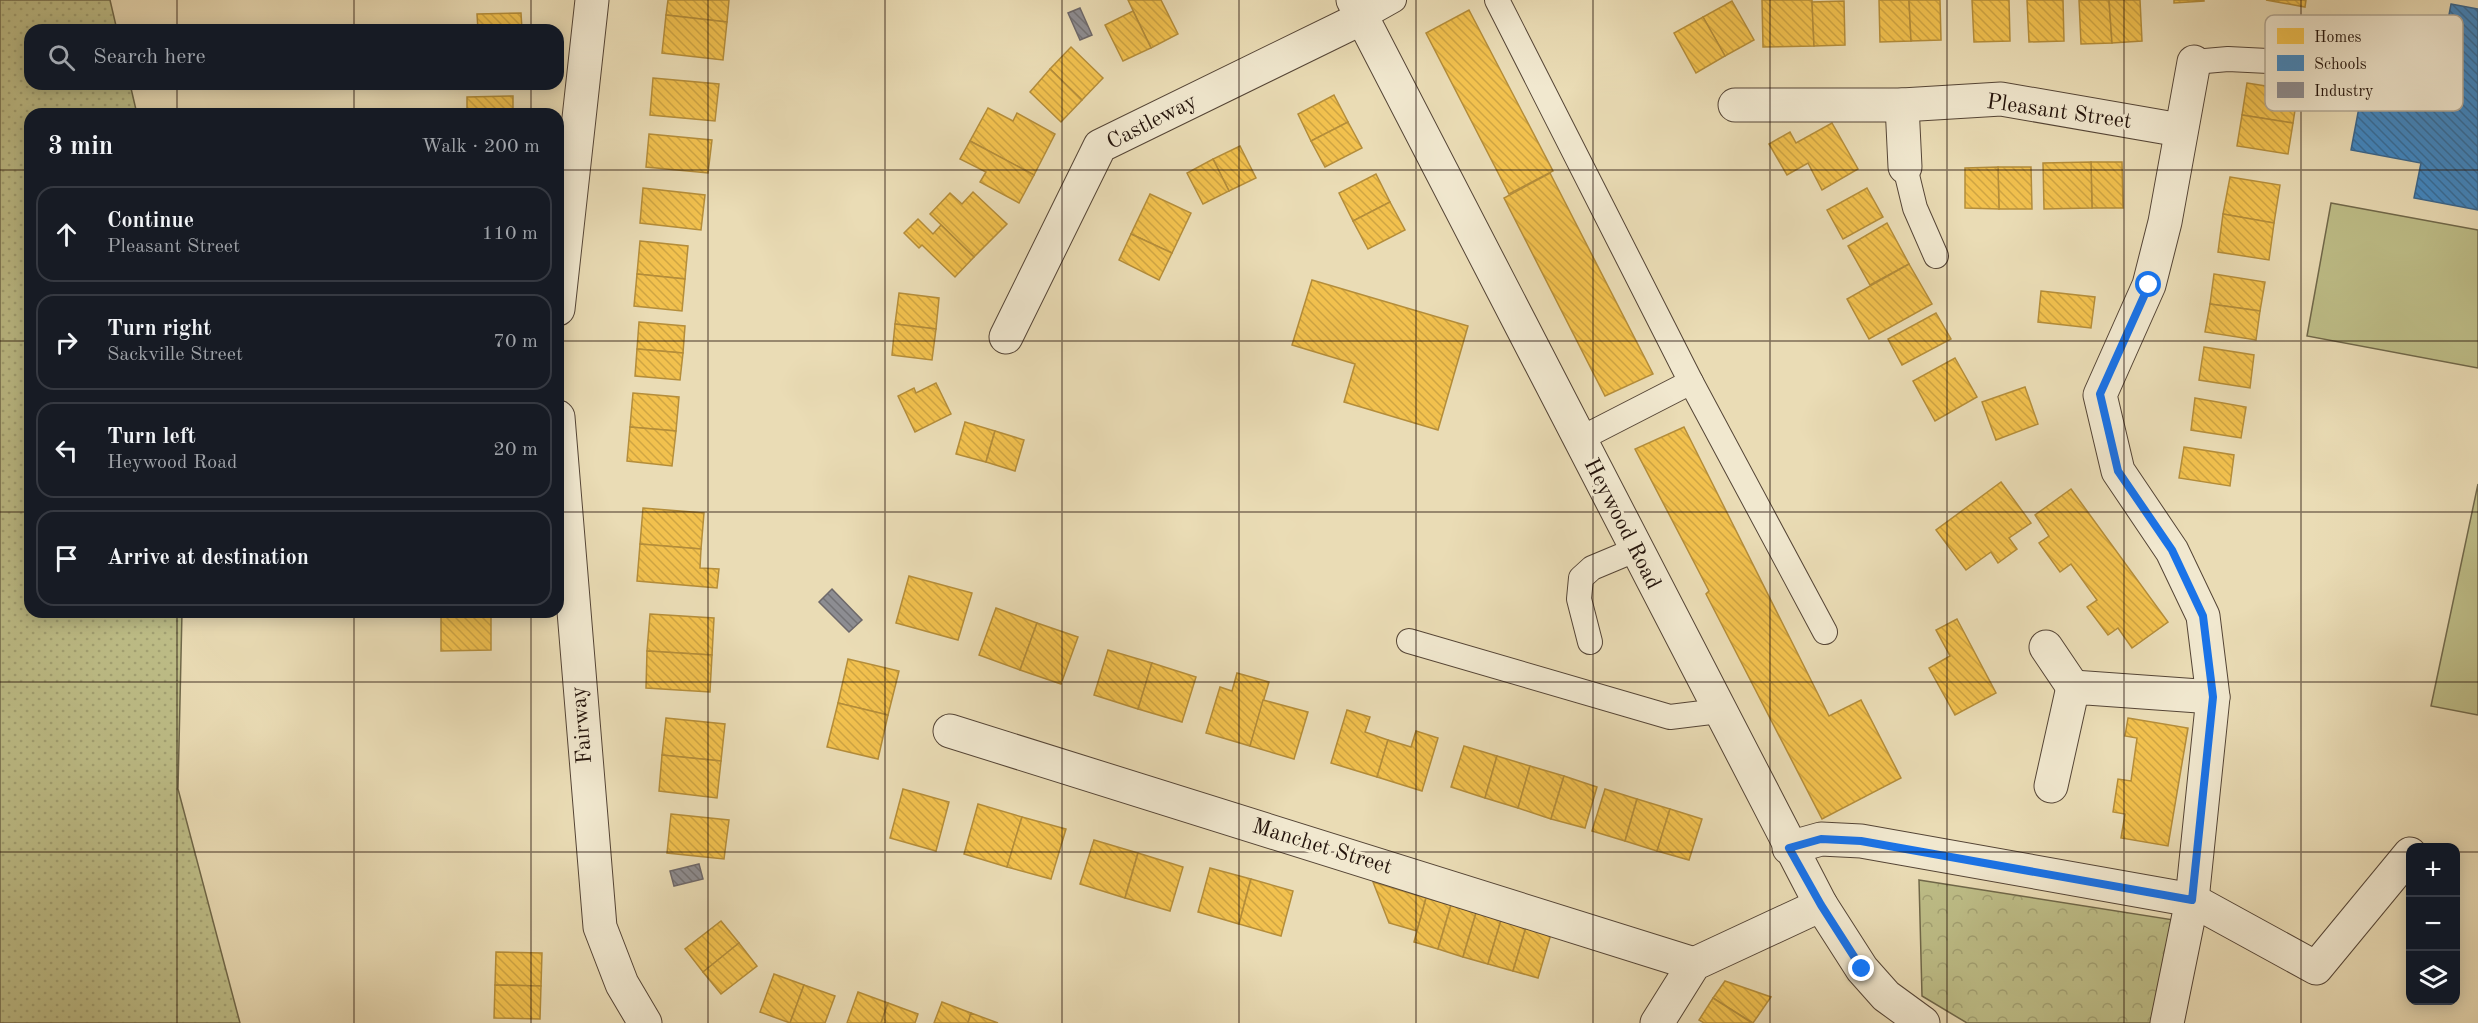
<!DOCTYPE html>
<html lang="en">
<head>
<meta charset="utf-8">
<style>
  :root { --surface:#171b24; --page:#20242c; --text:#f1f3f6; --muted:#9ea1a6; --line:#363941 }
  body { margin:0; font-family:"Old Standard TT",serif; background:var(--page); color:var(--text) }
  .controls { position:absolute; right:18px; bottom:18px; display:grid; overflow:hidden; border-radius:12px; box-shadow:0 3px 15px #0003 }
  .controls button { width:54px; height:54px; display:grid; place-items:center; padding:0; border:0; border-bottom:2px solid var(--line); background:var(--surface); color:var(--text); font:30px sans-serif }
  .stop { position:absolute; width:18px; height:18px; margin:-14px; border:4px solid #1a73e8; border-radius:50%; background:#fff }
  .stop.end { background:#1a73e8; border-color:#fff; box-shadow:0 2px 6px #0008 }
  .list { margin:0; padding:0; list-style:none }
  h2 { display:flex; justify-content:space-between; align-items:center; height:78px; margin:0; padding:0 24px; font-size:26px }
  h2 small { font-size:20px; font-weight:400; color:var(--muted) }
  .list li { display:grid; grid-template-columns:39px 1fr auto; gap:18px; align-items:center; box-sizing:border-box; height:96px; margin:0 12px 12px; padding:0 12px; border:2px solid var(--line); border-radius:18px }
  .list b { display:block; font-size:22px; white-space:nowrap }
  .list p { margin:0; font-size:20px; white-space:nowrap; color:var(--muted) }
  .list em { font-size:20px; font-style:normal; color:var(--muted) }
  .icon { flex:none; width:33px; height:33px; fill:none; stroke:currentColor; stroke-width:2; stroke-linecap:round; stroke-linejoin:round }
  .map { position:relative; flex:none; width:2478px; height:1023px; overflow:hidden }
  .search { position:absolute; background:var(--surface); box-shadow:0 3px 15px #0003; left:24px; top:24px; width:540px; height:66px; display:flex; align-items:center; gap:15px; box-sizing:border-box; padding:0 21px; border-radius:18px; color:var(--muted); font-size:22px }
  .panel { position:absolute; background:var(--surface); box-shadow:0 3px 15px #0003; left:24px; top:108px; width:540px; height:510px; border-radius:18px }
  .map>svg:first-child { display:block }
  .grass { fill:url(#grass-dots); stroke:#70684a; stroke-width:1.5 }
  .park { fill:url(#park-crowns); stroke:#70684a; stroke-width:1.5 }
  .garden { fill:#bebe88; stroke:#70684a; stroke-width:1.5 }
  .homes { fill:url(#homes-back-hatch); stroke:#b48d3a; stroke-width:1.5 }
  .schools { fill:url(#schools-back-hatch); stroke:#37658d; stroke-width:1.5 }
  .industry { fill:url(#industry-back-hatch); stroke:#6d686a; stroke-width:1.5 }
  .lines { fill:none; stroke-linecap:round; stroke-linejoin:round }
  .service-casing { stroke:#554536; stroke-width:26 }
  .minor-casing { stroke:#554536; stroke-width:35 }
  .service { stroke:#f1e8cf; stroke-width:24 }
  .minor { stroke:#f1e8cf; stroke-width:33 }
  .route { stroke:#1a73e8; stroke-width:8 }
  .grid { fill:none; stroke:#23130b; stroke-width:1.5; stroke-opacity:0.55 }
  .labels { text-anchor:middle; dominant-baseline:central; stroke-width:6; stroke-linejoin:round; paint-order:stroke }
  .street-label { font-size:22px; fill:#23130b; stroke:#f1e8cf }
  .key { fill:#f1e8cf; stroke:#b3a894; stroke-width:1.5 }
  .key-label { font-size:16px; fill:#23130b }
</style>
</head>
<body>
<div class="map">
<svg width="2478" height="1023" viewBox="0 0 2478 1023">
  <defs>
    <pattern id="grass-dots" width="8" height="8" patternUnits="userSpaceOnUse" patternTransform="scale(1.5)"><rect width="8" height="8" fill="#bebe88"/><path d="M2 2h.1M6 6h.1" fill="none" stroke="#a3a274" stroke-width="1.8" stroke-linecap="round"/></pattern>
    <pattern id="park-crowns" width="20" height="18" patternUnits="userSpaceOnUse" patternTransform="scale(1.5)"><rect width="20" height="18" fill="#bebe88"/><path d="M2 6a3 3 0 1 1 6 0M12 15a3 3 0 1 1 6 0" fill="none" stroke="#a3a274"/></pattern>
    <pattern id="homes-back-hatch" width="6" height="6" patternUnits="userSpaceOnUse" patternTransform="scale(1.5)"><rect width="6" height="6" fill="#f2c14e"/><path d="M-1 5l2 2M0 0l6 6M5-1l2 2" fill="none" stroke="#cfa543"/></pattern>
    <pattern id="schools-back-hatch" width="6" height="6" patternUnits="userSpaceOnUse" patternTransform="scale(1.5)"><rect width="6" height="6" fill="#3f88c5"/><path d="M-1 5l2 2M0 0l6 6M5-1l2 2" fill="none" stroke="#346e9e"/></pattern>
    <pattern id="industry-back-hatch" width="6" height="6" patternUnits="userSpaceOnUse" patternTransform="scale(1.5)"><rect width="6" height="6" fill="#8d8d92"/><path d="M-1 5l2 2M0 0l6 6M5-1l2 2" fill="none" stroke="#737275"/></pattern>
  </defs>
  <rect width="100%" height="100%" fill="#eadcb5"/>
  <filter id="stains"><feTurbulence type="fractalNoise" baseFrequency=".00333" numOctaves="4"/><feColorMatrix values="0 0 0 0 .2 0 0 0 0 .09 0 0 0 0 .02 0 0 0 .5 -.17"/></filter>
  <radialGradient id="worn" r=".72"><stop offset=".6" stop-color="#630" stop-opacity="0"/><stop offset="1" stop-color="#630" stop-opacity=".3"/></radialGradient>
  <path class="grass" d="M 0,0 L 110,0 L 117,30 L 30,30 L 30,84 L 130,84 L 137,114 L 30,114 L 30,612 L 182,612 L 178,789 L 240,1023 L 0,1023 Z"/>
  <path class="park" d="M 1919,880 L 2174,920 L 2151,1023 L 1967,1023 L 1922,996 Z"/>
  <g class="garden">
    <path d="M 2331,203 L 2478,230 L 2478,368 L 2307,336 Z"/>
    <path d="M 2478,484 L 2478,715 L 2431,706 Z"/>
  </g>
  <g class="homes">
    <path d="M 668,0 L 729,0 L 727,22 L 666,15 Z"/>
    <path d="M 1128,0 L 1161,0 L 1178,34 L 1151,48 Z"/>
    <path d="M 1762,0 L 1812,0 L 1814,46 L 1763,47 Z"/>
    <path d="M 1879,0 L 1909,0 L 1911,41 L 1880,42 Z"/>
    <path d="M 1909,0 L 1940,0 L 1941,40 L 1911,41 Z"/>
    <path d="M 1972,0 L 2009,0 L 2010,41 L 1974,42 Z"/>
    <path d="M 2027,0 L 2063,0 L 2064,41 L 2029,42 Z"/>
    <path d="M 2079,0 L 2109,0 L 2112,43 L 2081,44 Z"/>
    <path d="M 2109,0 L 2140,0 L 2142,41 L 2112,43 Z"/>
    <path d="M 2174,0 L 2204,0 L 2204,1 L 2174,3 Z"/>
    <path d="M 2266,0 L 2306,0 L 2305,7 Z"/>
    <path d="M 1732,1 L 1754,40 L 1725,56 L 1703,17 Z"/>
    <path d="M 1844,1 L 1845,45 L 1814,46 L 1812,2 Z"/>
    <path d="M 1469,10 L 1553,171 L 1509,194 L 1426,33 Z"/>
    <path d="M 1133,11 L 1151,48 L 1123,61 L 1105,25 Z"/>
    <path d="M 521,13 L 522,30 L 478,30 L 477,14 Z"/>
    <path d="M 666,15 L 727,22 L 723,60 L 662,53 Z"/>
    <path d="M 1703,17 L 1725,56 L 1696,73 L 1674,33 Z"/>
    <path d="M 1071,47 L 1103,78 L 1082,100 L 1050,69 Z"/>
    <path d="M 1050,69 L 1082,100 L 1061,122 L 1030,92 Z"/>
    <path d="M 653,78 L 719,84 L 715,121 L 650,115 Z"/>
    <path d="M 2247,83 L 2298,91 L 2293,123 L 2242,115 Z"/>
    <path d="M 1334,95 L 1348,122 L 1311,141 L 1298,114 Z"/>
    <path d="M 513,96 L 513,114 L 467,114 L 467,97 Z"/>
    <path d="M 988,108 L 1013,121 L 1017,113 L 1055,134 L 1034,175 L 970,141 Z"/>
    <path d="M 2242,115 L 2293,123 L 2288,154 L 2237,146 Z"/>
    <path d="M 1348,122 L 1362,148 L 1325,167 L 1311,141 Z"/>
    <path d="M 1832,123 L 1858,169 L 1822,190 L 1808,163 L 1787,175 L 1769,144 L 1790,132 L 1796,143 Z"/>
    <path d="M 649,134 L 712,140 L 708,173 L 646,167 Z"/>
    <path d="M 970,141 L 1034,175 L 1019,203 L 980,182 L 986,172 L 960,159 Z"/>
    <path d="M 1240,146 L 1256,178 L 1229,191 L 1213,159 Z"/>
    <path d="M 1213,159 L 1229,191 L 1203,204 L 1187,173 Z"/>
    <path d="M 2091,162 L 2122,162 L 2123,208 L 2092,208 Z"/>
    <path d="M 2091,162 L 2092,208 L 2044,209 L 2043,163 Z"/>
    <path d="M 1998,167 L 2031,167 L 2032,209 L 1999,209 Z"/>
    <path d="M 1998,167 L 1999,209 L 1965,208 L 1965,168 Z"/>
    <path d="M 1550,173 L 1653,374 L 1605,396 L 1504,198 Z"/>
    <path d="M 1376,174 L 1390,202 L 1353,221 L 1339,193 Z"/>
    <path d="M 2230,177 L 2280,185 L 2274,223 L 2223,214 Z"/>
    <path d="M 643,188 L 705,195 L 701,230 L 640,223 Z"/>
    <path d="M 1867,188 L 1883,217 L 1843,239 L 1827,210 Z"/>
    <path d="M 973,192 L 1007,224 L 974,257 L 930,214 L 950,193 L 962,204 Z"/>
    <path d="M 1150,194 L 1191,213 L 1172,253 L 1131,234 Z"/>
    <path d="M 1390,202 L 1405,230 L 1368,249 L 1353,221 Z"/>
    <path d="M 2223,214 L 2274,223 L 2269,260 L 2218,252 Z"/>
    <path d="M 918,219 L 933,234 L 941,225 L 974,257 L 955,277 L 922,245 L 919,248 L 904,233 Z"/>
    <path d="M 1887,223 L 1909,264 L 1870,285 L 1848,246 Z"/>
    <path d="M 1131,234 L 1172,253 L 1159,280 L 1119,260 Z"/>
    <path d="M 640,241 L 688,246 L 685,279 L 637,274 Z"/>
    <path d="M 1909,264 L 1932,304 L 1869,339 L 1847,299 Z"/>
    <path d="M 637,274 L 685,279 L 682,311 L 634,306 Z"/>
    <path d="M 2214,274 L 2265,282 L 2260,311 L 2210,304 Z"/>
    <path d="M 1312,280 L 1468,326 L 1438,430 L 1344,402 L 1355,364 L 1292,345 Z"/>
    <path d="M 2041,291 L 2095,297 L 2091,328 L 2038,322 Z"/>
    <path d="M 899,293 L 939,298 L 936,329 L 895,324 Z"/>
    <path d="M 2210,304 L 2260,311 L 2256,340 L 2205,332 Z"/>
    <path d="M 1936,313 L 1951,339 L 1902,365 L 1888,339 Z"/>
    <path d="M 639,322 L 685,326 L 683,353 L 637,349 Z"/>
    <path d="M 895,324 L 936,329 L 932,360 L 892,355 Z"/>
    <path d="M 2204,347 L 2254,355 L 2250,388 L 2199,380 Z"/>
    <path d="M 637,349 L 683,353 L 680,380 L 635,376 Z"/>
    <path d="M 1955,358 L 1977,397 L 1935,421 L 1913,381 Z"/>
    <path d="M 936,383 L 951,414 L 915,432 L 898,396 L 914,388 L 916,393 Z"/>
    <path d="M 2025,387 L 2038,424 L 1996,440 L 1982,402 Z"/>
    <path d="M 633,393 L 679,397 L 676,431 L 630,427 Z"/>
    <path d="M 2195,398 L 2246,407 L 2241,438 L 2191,430 Z"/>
    <path d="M 965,422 L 995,431 L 986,462 L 956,454 Z"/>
    <path d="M 630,427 L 676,431 L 672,466 L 627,461 Z"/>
    <path d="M 1684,427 L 1829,716 L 1861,700 L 1901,778 L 1822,819 L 1706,594 L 1709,591 L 1635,449 Z"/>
    <path d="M 995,431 L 1024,440 L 1015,471 L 986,462 Z"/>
    <path d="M 2184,447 L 2234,455 L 2230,486 L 2179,478 Z"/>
    <path d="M 2001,482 L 2031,523 L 2009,538 L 2017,549 L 1998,563 L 1991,552 L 1966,570 L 1936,530 Z"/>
    <path d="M 2071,489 L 2168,622 L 2132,648 L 2118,628 L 2108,635 L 2087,607 L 2097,600 L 2071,564 L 2060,572 L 2039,543 L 2049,536 L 2035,515 Z"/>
    <path d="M 643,508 L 704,513 L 701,549 L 640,544 Z"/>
    <path d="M 640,544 L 701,549 L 700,568 L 719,569 L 717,588 L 637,581 Z"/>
    <path d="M 909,576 L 972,593 L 958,640 L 896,623 Z"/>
    <path d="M 996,608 L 1037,623 L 1020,670 L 979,655 Z"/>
    <path d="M 441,612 L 491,612 L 491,616 L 441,617 Z"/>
    <path d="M 650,614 L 714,618 L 712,655 L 647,651 Z"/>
    <path d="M 491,616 L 491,650 L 441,651 L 441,617 Z"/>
    <path d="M 1957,619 L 1996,693 L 1955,715 L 1929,668 L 1950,656 L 1936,630 Z"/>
    <path d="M 1037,623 L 1078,637 L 1061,684 L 1020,670 Z"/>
    <path d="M 1108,650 L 1152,663 L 1138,709 L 1094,695 Z"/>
    <path d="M 647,651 L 712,655 L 710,692 L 646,688 Z"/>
    <path d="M 848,659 L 899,671 L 888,715 L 838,703 Z"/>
    <path d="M 1152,663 L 1196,677 L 1182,722 L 1138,709 Z"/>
    <path d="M 1237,673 L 1269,682 L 1250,746 L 1206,733 L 1220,687 L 1232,691 Z"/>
    <path d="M 1263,700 L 1308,712 L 1294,759 L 1250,746 Z"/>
    <path d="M 838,703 L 888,715 L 878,759 L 827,747 Z"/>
    <path d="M 1347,710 L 1370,717 L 1365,732 L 1388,740 L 1377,777 L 1331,763 Z"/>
    <path d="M 666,718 L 725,724 L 721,761 L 662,755 Z"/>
    <path d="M 2128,718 L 2188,728 L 2168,846 L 2121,838 L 2125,814 L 2113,812 L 2118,779 L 2131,781 L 2137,738 L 2125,736 Z"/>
    <path d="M 1416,731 L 1438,738 L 1422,791 L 1377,777 L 1388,740 L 1411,747 Z"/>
    <path d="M 1464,746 L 1497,756 L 1485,798 L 1451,787 Z"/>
    <path d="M 662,755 L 721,761 L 717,798 L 659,791 Z"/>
    <path d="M 1497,756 L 1530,766 L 1518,808 L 1485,798 Z"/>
    <path d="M 1530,766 L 1564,776 L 1551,819 L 1518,808 Z"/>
    <path d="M 1564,776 L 1597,787 L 1585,828 L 1551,819 Z"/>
    <path d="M 903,789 L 949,802 L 936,851 L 890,838 Z"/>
    <path d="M 1605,789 L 1637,799 L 1625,841 L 1592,831 Z"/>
    <path d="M 1637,799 L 1670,809 L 1657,851 L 1625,841 Z"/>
    <path d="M 978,804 L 1022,817 L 1007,867 L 964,854 Z"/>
    <path d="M 1670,809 L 1702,819 L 1689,860 L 1657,851 Z"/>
    <path d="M 671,814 L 729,820 L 724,859 L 667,853 Z"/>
    <path d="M 1022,817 L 1066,829 L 1051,879 L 1007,867 Z"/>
    <path d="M 1094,840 L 1138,853 L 1125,898 L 1080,884 Z"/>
    <path d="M 1138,853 L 1183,867 L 1170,911 L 1125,898 Z"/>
    <path d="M 1210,868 L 1251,879 L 1239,924 L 1198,912 Z"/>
    <path d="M 1251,879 L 1293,891 L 1281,936 L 1239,924 Z"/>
    <path d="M 1373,882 L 1426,898 L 1417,931 L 1389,923 Z"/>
    <path d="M 1426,898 L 1451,905 L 1438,949 L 1414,942 Z"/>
    <path d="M 1451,905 L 1476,913 L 1463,957 L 1438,949 Z"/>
    <path d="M 1476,913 L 1501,920 L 1488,964 L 1463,957 Z"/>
    <path d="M 1501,920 L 1526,927 L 1513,971 L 1488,964 Z"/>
    <path d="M 721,921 L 739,943 L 703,972 L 685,949 Z"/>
    <path d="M 1526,927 L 1551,934 L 1538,978 L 1513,971 Z"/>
    <path d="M 739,943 L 757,966 L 721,994 L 703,972 Z"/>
    <path d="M 496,952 L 542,953 L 541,986 L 495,985 Z"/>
    <path d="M 774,974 L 804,985 L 790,1023 L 760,1012 Z"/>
    <path d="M 1725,981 L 1771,997 L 1753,1023 L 1713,998 Z"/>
    <path d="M 495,985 L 541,986 L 540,1019 L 494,1018 Z"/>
    <path d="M 804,985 L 835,996 L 825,1023 L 790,1023 Z"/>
    <path d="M 858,992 L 888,1003 L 881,1023 L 847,1023 Z"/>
    <path d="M 1713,998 L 1752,1023 L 1704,1023 L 1699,1020 Z"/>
    <path d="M 942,1002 L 971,1013 L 968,1023 L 934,1023 Z"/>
    <path d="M 888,1003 L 918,1014 L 915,1023 L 881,1023 Z"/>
    <path d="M 971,1013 L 998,1023 L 968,1023 Z"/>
  </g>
  <path class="schools" d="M 2451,4 L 2478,9 L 2478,210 L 2414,198 L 2421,163 L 2351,150 L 2376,17 L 2446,31 Z"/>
  <g class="industry">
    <path d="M 1080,8 L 1092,35 L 1080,40 L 1068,13 Z"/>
    <path d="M 832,589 L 862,620 L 849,632 L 819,602 Z"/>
    <path d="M 699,864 L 703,879 L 674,886 L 670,871 Z"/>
  </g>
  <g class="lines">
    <g class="service-casing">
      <g id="service">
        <path d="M 1497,0 L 1691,382 L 1825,632"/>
        <path d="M 1362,18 L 1394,0"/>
        <path d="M 2194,62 L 2228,59 L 2310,63"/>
        <path d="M 1905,167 L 1915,208 L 1936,256"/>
        <path d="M 1578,440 L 1691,382"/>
        <path d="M 1409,641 L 1670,717 L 1719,711"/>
        <path d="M 1590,642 L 1579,599 L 1581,578 L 1592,568 L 1635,550"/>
      </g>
    </g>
    <g class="minor-casing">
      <g id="minor">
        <path d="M 1353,0 L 1821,905 L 1862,969 L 1886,996 L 1923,1023"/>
        <path d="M 1735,105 L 1902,105 L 2001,99 L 2180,130"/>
        <path d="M 1902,105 L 1905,167"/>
        <path d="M 558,309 L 592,0"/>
        <path d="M 1006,337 L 1100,146 L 1362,18"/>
        <path d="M 558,417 L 600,927 L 622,984 L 645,1023"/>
        <path d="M 2046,647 L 2073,687"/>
        <path d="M 950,731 L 1694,964"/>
        <path d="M 2051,786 L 2073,687 L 2213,697"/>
        <path d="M 1789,848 L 1821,839 L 1861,841 L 2192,900 L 2316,968 L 2410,854"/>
        <path d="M 1657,1023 L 1694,964 L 1821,905"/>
        <path d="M 2167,1023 L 2192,900 L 2213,697 L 2203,616 L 2172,551 L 2118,471 L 2100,395 L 2149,285 L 2165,222 L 2194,62"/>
      </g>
    </g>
    <use href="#service" class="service"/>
    <use href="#minor" class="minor"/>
  </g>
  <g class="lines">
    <path class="route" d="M 1862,969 L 1821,905 L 1789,848 L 1821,839 L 1861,841 L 2192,900 L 2213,697 L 2203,616 L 2172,550 L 2118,471 L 2100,394 L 2149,285"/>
  </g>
  <path class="grid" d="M 177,0 L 177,30M 354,0 L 354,30M 531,0 L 531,30M 708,0 L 708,1023M 885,0 L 885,1023M 1062,0 L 1062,1023M 1239,0 L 1239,1023M 1416,0 L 1416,1023M 1593,0 L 1593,1023M 1770,0 L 1770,1023M 1947,0 L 1947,1023M 2124,0 L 2124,1023M 2301,0 L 2301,1023M 177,84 L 177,114M 354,84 L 354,114M 531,84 L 531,114M 0,170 L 30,170M 558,170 L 2478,170M 0,341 L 30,341M 558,341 L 2478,341M 0,512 L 30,512M 558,512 L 2478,512M 177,612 L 177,1023M 354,612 L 354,1023M 531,612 L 531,1023M 0,682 L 2478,682M 0,852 L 2410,852M 2456,852 L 2478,852"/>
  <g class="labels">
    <g class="street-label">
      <text transform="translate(2059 112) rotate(8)">Pleasant Street</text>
      <text transform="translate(1152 122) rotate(-27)">Castleway</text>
      <text transform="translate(1622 524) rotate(63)">Heywood Road</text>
      <text transform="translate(582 725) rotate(-95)">Fairway</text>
      <text transform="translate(1322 847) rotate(17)">Manchet Street</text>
    </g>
  </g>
  <rect x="2265" y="15" width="198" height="96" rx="9" class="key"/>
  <rect x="2277" y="28" width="27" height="16" fill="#f2c14e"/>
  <rect x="2277" y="55" width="27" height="16" fill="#3f88c5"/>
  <rect x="2277" y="82" width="27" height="16" fill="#8d8d92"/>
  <g class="key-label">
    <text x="2314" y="42">Homes</text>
    <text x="2314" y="69">Schools</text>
    <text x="2314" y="96">Industry</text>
  </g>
  <rect width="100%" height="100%" filter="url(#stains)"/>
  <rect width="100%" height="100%" fill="url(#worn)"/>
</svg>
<div class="controls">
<button>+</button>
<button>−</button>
<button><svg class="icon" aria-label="layers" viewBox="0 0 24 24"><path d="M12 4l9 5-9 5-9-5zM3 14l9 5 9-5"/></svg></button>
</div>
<div class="stop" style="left:2149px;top:285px"></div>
<div class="stop end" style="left:1862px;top:969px"></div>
<div class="search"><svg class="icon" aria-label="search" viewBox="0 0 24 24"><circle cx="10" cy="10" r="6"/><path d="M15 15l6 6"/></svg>Search here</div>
<section class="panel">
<h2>3 min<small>Walk · 200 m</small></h2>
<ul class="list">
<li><svg class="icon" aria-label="ahead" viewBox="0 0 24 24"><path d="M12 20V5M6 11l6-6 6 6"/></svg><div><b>Continue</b><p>Pleasant Street</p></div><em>110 m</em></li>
<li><svg class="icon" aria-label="right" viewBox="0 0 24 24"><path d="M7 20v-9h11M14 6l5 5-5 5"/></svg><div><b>Turn right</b><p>Sackville Street</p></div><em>70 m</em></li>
<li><svg class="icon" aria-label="left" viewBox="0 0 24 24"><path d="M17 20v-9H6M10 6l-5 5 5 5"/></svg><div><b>Turn left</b><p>Heywood Road</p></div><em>20 m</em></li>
<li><svg class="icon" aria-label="arrive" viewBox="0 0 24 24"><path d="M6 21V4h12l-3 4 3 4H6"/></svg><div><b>Arrive at destination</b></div></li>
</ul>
</section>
</div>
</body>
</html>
